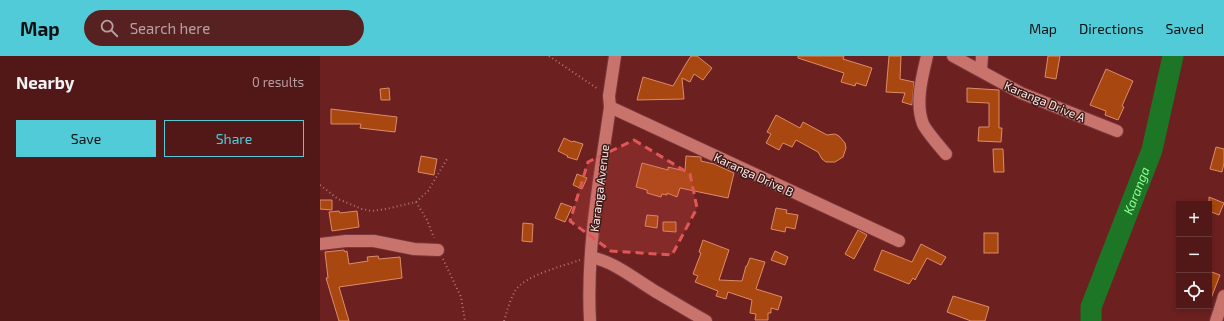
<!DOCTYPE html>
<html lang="en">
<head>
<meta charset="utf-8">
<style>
  :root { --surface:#521818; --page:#582121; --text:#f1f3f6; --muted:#b5a0a2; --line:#683737; --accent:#52cbd8 }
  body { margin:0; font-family:"Exo 2",sans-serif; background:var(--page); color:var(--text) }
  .controls { position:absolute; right:12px; bottom:12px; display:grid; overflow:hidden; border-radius:0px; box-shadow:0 2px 6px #0003 }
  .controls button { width:36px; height:36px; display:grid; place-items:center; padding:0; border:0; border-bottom:1px solid var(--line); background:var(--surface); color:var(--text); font:20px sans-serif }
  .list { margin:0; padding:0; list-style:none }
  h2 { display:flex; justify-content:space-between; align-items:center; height:52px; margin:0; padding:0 16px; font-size:17px }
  h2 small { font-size:13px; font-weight:400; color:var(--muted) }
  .actions { display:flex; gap:8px; padding:12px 16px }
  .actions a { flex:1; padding:9px 0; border:1px solid var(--accent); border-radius:0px; text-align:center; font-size:14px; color:var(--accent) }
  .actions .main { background:var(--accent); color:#111 }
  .icon { flex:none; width:22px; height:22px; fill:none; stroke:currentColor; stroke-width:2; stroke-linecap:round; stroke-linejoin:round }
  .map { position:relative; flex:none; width:904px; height:265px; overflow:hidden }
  header { display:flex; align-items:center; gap:24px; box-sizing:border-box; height:56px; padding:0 20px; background:var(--accent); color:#111 }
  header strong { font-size:19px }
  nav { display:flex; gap:22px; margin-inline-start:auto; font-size:14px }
  .search { width:280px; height:36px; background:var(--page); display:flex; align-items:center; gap:10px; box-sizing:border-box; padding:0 14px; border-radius:22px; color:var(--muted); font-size:15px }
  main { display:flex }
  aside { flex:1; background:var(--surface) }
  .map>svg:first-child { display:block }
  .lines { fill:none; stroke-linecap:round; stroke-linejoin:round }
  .river { stroke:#1c7625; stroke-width:21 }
  .building { fill:#a8470f; stroke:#dc8c68 }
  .minor-casing { stroke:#78373c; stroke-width:14 }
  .path { stroke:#ab7877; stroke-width:2; stroke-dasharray:1 3; stroke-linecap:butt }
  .minor { stroke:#c9736d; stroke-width:12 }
  .marked { fill:#df5857; fill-opacity:0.2; stroke:#df5857; stroke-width:3; stroke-dasharray:8 5; stroke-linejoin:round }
  .labels { text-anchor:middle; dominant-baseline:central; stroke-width:3; stroke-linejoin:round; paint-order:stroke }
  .street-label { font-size:12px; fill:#fbe7e5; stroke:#3c1a18 }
  .water-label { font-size:13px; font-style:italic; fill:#92fe95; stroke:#3c1a18 }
</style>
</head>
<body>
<header>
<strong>Map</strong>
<div class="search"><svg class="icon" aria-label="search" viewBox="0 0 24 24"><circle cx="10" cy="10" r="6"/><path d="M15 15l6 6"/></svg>Search here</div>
<nav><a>Map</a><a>Directions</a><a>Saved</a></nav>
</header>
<main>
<aside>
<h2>Nearby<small>0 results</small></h2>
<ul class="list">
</ul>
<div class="actions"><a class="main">Save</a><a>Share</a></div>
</aside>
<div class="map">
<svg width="904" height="265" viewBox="0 0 904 265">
  <rect width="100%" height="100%" fill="#6d2020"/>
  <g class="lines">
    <path class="river" id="s1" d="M 771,265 L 771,251 L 832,94 L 853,0"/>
  </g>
  <g class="building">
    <path d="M 371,0 L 377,0 L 392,12 L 383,24 L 374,18 L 370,26 L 362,22 L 364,43 L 317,44 L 323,21 L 353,30 L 367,6 Z"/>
    <path d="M 478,0 L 524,0 L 523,3 L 552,12 L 546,30 L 536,27 L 535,30 L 521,26 L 524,17 L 478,2 Z"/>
    <path d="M 569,0 L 581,0 L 580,23 L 594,26 L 592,49 L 582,46 L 585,37 L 566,36 Z"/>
    <path d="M 728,0 L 740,0 L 736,23 L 725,21 Z"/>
    <path d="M 786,13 L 813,25 L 802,50 L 804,51 L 798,64 L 785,59 L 786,55 L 770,49 Z"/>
    <path d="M 69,32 L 70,44 L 61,44 L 60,33 Z"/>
    <path d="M 647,32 L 679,34 L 679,72 L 682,72 L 681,86 L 658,85 L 659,71 L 669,71 L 669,47 L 647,46 Z"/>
    <path d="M 11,53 L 77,61 L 75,76 L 40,72 L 41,68 L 11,68 Z"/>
    <path d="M 456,59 L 480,72 L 483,66 L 507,79 L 515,78 L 519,80 L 525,87 L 526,92 L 523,101 L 515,106 L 506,106 L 502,103 L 498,96 L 476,84 L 472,91 L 463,87 L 459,94 L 446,87 L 451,78 L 447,76 Z"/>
    <path d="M 244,82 L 252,86 L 253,85 L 263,88 L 257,104 L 247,101 L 248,100 L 238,95 Z"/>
    <path d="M 896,91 L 904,93 L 904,107 L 902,116 L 890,113 Z"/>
    <path d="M 673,93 L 683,93 L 684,116 L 674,116 Z"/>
    <path d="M 101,100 L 117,103 L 114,119 L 98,116 Z"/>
    <path d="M 366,100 L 381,101 L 381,105 L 394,108 L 414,117 L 408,142 L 360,132 L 357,141 L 347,137 L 347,139 L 342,138 L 341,141 L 327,137 L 327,134 L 316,131 L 322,107 L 348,114 L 348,111 L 365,115 Z"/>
    <path d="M 257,118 L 267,122 L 262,133 L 253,129 Z"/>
    <path d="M 889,141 L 904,147 L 899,159 L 889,155 Z"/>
    <path d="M 0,144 L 12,144 L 12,154 L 0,153 Z"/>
    <path d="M 241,147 L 252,151 L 245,166 L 235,162 Z"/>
    <path d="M 456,152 L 467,154 L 466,157 L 478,159 L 475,173 L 466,171 L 465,176 L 451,173 Z"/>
    <path d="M 19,155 L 20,157 L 37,155 L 39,171 L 12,175 L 9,156 Z"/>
    <path d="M 327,159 L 338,160 L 337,172 L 325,170 Z"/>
    <path d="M 343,166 L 356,166 L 356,176 L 343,175 Z"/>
    <path d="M 203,167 L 213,168 L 212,186 L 202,185 Z"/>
    <path d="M 538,174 L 547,179 L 534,203 L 525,198 Z"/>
    <rect x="664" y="177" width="14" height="20"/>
    <path d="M 383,184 L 409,194 L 399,224 L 422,225 L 426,210 L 427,210 L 430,202 L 445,206 L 436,233 L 462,241 L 458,254 L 451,252 L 451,257 L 448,257 L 448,264 L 435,264 L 436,258 L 430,257 L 432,244 L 408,236 L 406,243 L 396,240 L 398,235 L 375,226 L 378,220 L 373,218 L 381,197 L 379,196 Z"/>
    <path d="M 601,188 L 626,201 L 621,209 L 607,202 L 595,224 L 593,222 L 589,228 L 554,214 L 562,194 L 592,206 Z"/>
    <path d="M 24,194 L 25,196 L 27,195 L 29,208 L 48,205 L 47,201 L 58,200 L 59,203 L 80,201 L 82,222 L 19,231 L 29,265 L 19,265 L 6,222 L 8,222 L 5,196 Z"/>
    <path d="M 455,195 L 468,201 L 465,209 L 451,204 Z"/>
    <path d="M 889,215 L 900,219 L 890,245 L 889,244 Z"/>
    <path d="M 633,240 L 669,251 L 665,265 L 651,265 L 627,256 Z"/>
  </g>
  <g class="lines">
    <g class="minor-casing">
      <g id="minor">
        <path d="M 607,0 C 602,21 595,47 603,68 C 607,76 620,91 626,98"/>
        <path d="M 633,0 L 701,37 L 797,75"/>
        <path d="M 661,14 L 662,0"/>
        <path d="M 290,51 L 579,185"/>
        <path d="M 0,188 L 26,185 L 54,185 L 94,193 L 118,194"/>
        <path d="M 271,201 C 294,206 312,221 333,234 C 350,244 368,255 386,265"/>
        <path d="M 270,265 C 266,193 280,121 290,51 L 289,40 L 295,0"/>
        <path d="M 896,265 L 904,240"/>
      </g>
    </g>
    <g class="path">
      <path d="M 229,0 L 278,33"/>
      <path d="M 0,129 L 18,143 L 42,153 L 52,155 L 66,153 L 96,146 L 108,135 L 127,103"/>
      <path d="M 96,146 L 107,164 L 114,182"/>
      <path d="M 123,203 L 141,241 L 145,265"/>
      <path d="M 184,265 C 187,255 190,244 195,235 C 205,219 243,210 260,204"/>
    </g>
    <use href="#minor" class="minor"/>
  </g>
  <path class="marked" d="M 314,84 L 370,118 L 377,152 L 352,199 L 291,195 L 250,165 L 268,106 Z"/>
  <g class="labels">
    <g class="street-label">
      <text transform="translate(725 45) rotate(23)">Karanga Drive A</text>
      <text transform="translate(434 118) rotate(25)">Karanga Drive B</text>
      <text transform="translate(279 132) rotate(-83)">Karanga Avenue</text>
    </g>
    <g class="water-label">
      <text stroke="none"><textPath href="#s1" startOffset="139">Karanga</textPath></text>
    </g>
  </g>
</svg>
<div class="controls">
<button>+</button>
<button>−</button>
<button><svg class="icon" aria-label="locate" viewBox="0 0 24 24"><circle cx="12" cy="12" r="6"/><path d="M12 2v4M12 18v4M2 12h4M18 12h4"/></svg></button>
</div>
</div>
</main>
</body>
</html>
